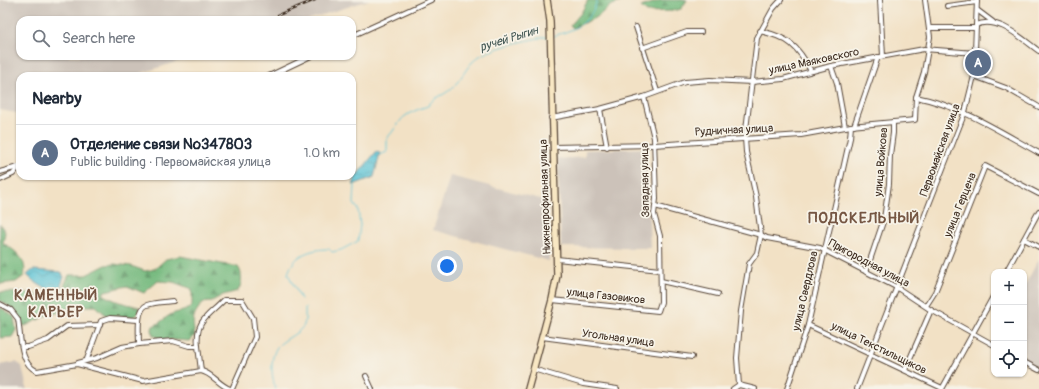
<!DOCTYPE html>
<html lang="en">
<head>
<meta charset="utf-8">
<style>
  :root { --surface:#fff; --page:#f6f6f7; --text:#1f2937; --muted:#747a83; --line:#e0e1e3; --accent:#c8321e }
  body { margin:0; font-family:Pangolin,sans-serif; background:var(--page); color:var(--text) }
  .controls { position:absolute; right:12px; bottom:12px; display:grid; overflow:hidden; border-radius:8px; box-shadow:0 1px 3px #0004 }
  .controls button { width:36px; height:36px; display:grid; place-items:center; padding:0; border:0; border-bottom:1px solid var(--line); background:var(--surface); color:var(--text); font:20px sans-serif }
  .you { position:absolute; left:447px; top:266px; width:14px; height:14px; margin:-10px; border:3px solid #fff; border-radius:50%; background:#1a73e8; box-shadow:0 0 0 6px #1a73e833 }
  .badge { display:grid; place-items:center; width:26px; height:26px; border-radius:50%; background:var(--accent); color:#fff; font-size:13px; font-weight:700 }
  .pin { position:absolute; translate:-50% -50%; border:2px solid #fff; box-shadow:0 1px 4px #0006 }
  .list { margin:0; padding:0; list-style:none }
  h2 { display:flex; justify-content:space-between; align-items:center; height:52px; margin:0; padding:0 16px; font-size:17px }
  h2 small { font-size:13px; font-weight:400; color:var(--muted) }
  .list li { display:grid; grid-template-columns:26px 1fr auto; gap:12px; align-items:center; box-sizing:border-box; height:56px; padding:0 16px; border-top:1px solid var(--line) }
  .list b { display:block; font-size:15px; white-space:nowrap }
  .list p { margin:0; font-size:13px; white-space:nowrap; color:var(--muted) }
  .list em { font-size:13px; font-style:normal; color:var(--muted) }
  .icon { flex:none; width:22px; height:22px; fill:none; stroke:currentColor; stroke-width:2; stroke-linecap:round; stroke-linejoin:round }
  .map { position:relative; flex:none; width:1039px; height:389px; overflow:hidden }
  .search { position:absolute; background:var(--surface); box-shadow:0 1px 3px #0004; left:16px; top:16px; width:340px; height:44px; display:flex; align-items:center; gap:10px; box-sizing:border-box; padding:0 14px; border-radius:12px; color:var(--muted); font-size:15px }
  .panel { position:absolute; background:var(--surface); box-shadow:0 1px 3px #0004; left:16px; top:72px; width:340px; height:108px; border-radius:12px }
  .map>svg:first-child { display:block }
  .industrial { fill:#ccc2b9 }
  .forest { fill:url(#forest-firs); stroke:#58724e }
  .water { fill:url(#water-waves); stroke:#4a767a }
  .lines { fill:none; stroke-linecap:round; stroke-linejoin:round }
  .stream { stroke:#5ac3d6; stroke-width:1 }
  .street-casing { stroke:#564537; stroke-width:6 }
  .secondary-casing { stroke:#564537; stroke-width:8 }
  .street { stroke:#fff; stroke-width:4 }
  .secondary { stroke:#f8e7c3; stroke-width:5.5 }
  .rail-casing { stroke:#3b2a1e; stroke-width:2.5 }
  .rail { stroke:#f7f3e8; stroke-width:1; stroke-dasharray:3; stroke-linecap:butt }
  .labels { text-anchor:middle; dominant-baseline:central; stroke-width:3.5; stroke-linejoin:round; paint-order:stroke }
  .street-label { font-size:11px; fill:#3b2a1e; stroke:#f7f3e8 }
  .water-label { font-size:12px; font-style:italic; fill:#445855; stroke:#f7f3e8 }
  .district-label { font-size:15px; font-weight:bold; letter-spacing:1px; fill:#755643; stroke:#f7f3e8 }
</style>
</head>
<body>
<div class="map">
<svg width="1039" height="389" viewBox="0 0 1039 389">
  <defs>
    <pattern id="forest-firs" width="22" height="20" patternUnits="userSpaceOnUse"><rect width="22" height="20" fill="#74b97e"/><path d="M5 1l3.5 6h-7zM16 11l3.5 6h-7z" fill="#609767"/></pattern>
    <pattern id="water-waves" width="16" height="10" patternUnits="userSpaceOnUse"><rect width="16" height="10" fill="#5ac3d6"/><path d="M0 5q4-4 8 0t8 0" fill="none" stroke="#4c9fad"/></pattern>
  </defs>
  <rect width="100%" height="100%" fill="#f7f3e8"/>
  <filter id="ink" filterUnits="userSpaceOnUse"><feTurbulence type="fractalNoise" baseFrequency=".025" numOctaves="2"/><feDisplacementMap in="SourceGraphic" scale="8" xChannelSelector="R" yChannelSelector="G"/><feConvolveMatrix kernelMatrix="1 2 1 2 8 2 1 2 1" color-interpolation-filters="sRGB"/></filter>
  <filter id="wash" filterUnits="userSpaceOnUse"><feTurbulence type="fractalNoise" baseFrequency=".012" numOctaves="4" result="noise"/><feDisplacementMap in="SourceGraphic" scale="16" xChannelSelector="R" yChannelSelector="G"/><feGaussianBlur stdDeviation="0.9" result="paint"/><feColorMatrix in="noise" values="0 0 0 0 0 0 0 0 0 0 0 0 0 0 0 0 0 1.4 0 .05"/><feComposite in="paint" operator="in"/></filter>
  <g filter="url(#wash)">
    <rect width="100%" height="100%" fill="#f2e1c5"/>
    <g class="industrial">
      <path d="M 0,0 L 369,0 L 307,20 L 20,20 L 20,56 L 195,56 L 132,76 L 20,76 L 20,112 L 16,113 L 0,110 Z"/>
      <path d="M 646,148 L 650,248 L 561,247 L 558,159 L 585,157 L 585,150 Z"/>
      <path d="M 450,176 L 548,201 L 549,261 L 433,230 Z"/>
      <path d="M 1039,259 L 1039,368 L 1038,369 L 1024,362 L 1024,287 Z"/>
      <path d="M 16,362 L 22,366 L 27,389 L 0,389 L 0,365 Z"/>
    </g>
    <g class="forest">
      <path d="M 588,0 L 625,0 L 610,6 L 597,17 L 573,28 L 570,26 L 581,13 Z"/>
      <path d="M 661,0 L 687,0 L 681,9 L 672,11 L 647,12 L 641,7 Z"/>
      <path d="M 0,224 L 5,232 L 3,243 C 16,251 28,260 24,276 L 16,282 L 0,284 Z"/>
      <path d="M 180,256 L 238,267 C 243,273 242,285 238,291 L 223,295 L 210,302 L 203,303 C 192,315 192,320 195,336 L 190,341 L 160,339 L 153,335 L 152,329 L 153,326 C 161,323 165,317 172,314 C 180,311 185,312 192,306 L 192,289 L 173,282 L 158,281 L 144,293 L 127,286 L 105,291 L 103,294 L 105,296 L 119,302 L 139,307 L 138,314 L 132,317 L 107,316 L 96,306 L 73,306 L 61,312 L 50,314 L 25,326 L 22,325 C 18,311 12,308 0,301 L 0,292 L 33,293 L 42,297 L 57,298 L 60,295 L 69,275 L 86,275 L 106,265 L 114,264 L 131,266 L 145,271 L 151,270 L 156,268 L 166,259 Z"/>
      <path d="M 0,307 L 14,317 L 16,330 L 12,337 L 0,338 Z"/>
    </g>
    <g class="water">
      <path d="M 376,152 L 380,153 L 374,177 L 353,185 L 356,176 Z"/>
      <path d="M 33,270 L 61,272 L 64,277 L 60,288 C 49,294 34,282 27,275 Z"/>
    </g>
    <g class="lines">
      <g class="stream">
        <path d="M 553,36 C 574,30 591,24 597,0"/>
        <path d="M 380,155 L 387,152 L 387,138 C 393,132 396,126 401,120 C 405,114 421,108 428,106 C 433,97 444,96 452,88 C 462,79 467,65 477,58 C 487,49 533,38 547,37"/>
        <path d="M 301,299 L 288,274 C 293,255 310,249 329,249 L 332,252 L 341,250 L 358,241 L 360,225 L 358,209 L 354,204 L 355,185"/>
        <path d="M 276,389 C 271,378 269,353 280,344 C 287,338 297,334 303,327 C 306,322 305,314 305,308"/>
      </g>
    </g>
  </g>
  <g filter="url(#ink)">
    <g class="lines">
      <g class="street-casing">
        <g id="street">
          <path d="M 880,0 L 883,56"/>
          <path d="M 947,6 L 977,2"/>
          <path d="M 977,10 L 993,22"/>
          <path d="M 976,25 C 998,15 1022,39 1039,51"/>
          <path d="M 636,27 L 657,91"/>
          <path d="M 930,28 L 976,28"/>
          <path d="M 760,31 C 788,37 798,46 811,71"/>
          <path d="M 352,36 L 431,0"/>
          <path d="M 642,48 L 687,32 L 701,32"/>
          <path d="M 831,66 L 837,83 L 845,127"/>
          <path d="M 269,76 L 311,56"/>
          <path d="M 974,76 L 1006,88 L 1039,107"/>
          <path d="M 916,97 C 961,106 999,131 1039,153"/>
          <path d="M 600,109 L 607,147"/>
          <path d="M 551,118 L 600,109 L 644,97 L 685,82 L 710,80 L 752,82 L 783,79 L 831,66 L 924,49 L 975,53"/>
          <path d="M 854,126 L 878,57"/>
          <path d="M 553,147 L 654,145 L 801,135 L 851,126 L 915,120 L 916,97 L 924,72 L 930,37 L 925,0"/>
          <path d="M 0,172 L 18,167"/>
          <path d="M 0,180 L 13,174 L 19,167"/>
          <path d="M 655,206 L 761,235 L 767,238 L 820,248 L 896,287 L 931,310 L 994,345"/>
          <path d="M 1024,239 L 1039,247"/>
          <path d="M 557,259 L 660,270"/>
          <path d="M 866,272 L 884,219 L 889,184 L 890,155 L 893,133 L 893,122"/>
          <path d="M 1006,272 L 1039,211"/>
          <path d="M 661,281 L 718,294"/>
          <path d="M 552,300 L 658,311 L 661,302 L 660,236 L 654,214 L 656,199 L 654,138 L 644,97"/>
          <path d="M 0,304 L 11,310 L 18,319 C 21,335 19,364 37,371 L 77,364 L 143,381 L 201,371 C 212,373 219,385 230,389"/>
          <path d="M 926,306 L 935,292 L 985,166 L 1039,194"/>
          <path d="M 808,325 L 942,388"/>
          <path d="M 542,337 L 692,357"/>
          <path d="M 139,344 C 139,334 136,309 147,305 C 155,302 165,302 173,301"/>
          <path d="M 198,346 C 195,320 208,317 224,300 L 242,300 L 253,318 L 255,337 L 232,389"/>
          <path d="M 23,347 L 28,347 L 48,340 L 67,326 L 100,325"/>
          <path d="M 87,359 L 101,321 L 110,318 L 138,320"/>
          <path d="M 1024,362 L 1039,370"/>
          <path d="M 78,363 L 97,358 L 122,347 L 139,344 L 173,341 L 189,346 L 198,346 L 201,371"/>
          <path d="M 533,369 L 583,384 L 617,389"/>
          <path d="M 905,370 L 931,310"/>
          <path d="M 366,376 L 372,389"/>
          <path d="M 739,385 L 755,389"/>
          <path d="M 733,389 L 739,385 L 737,358 L 741,311 L 749,264 L 757,253 L 761,235 L 756,197 L 746,152 L 745,138 L 757,38 L 773,9 L 781,0"/>
          <path d="M 787,389 L 808,325 L 850,138 L 851,126"/>
          <path d="M 857,389 L 965,112 L 974,76 L 977,0"/>
          <path d="M 942,389 L 994,295"/>
        </g>
      </g>
      <g class="secondary-casing">
        <path id="secondary" d="M 528,389 L 552,300 L 557,275 L 550,21 L 547,0"/>
      </g>
      <use href="#street" class="street"/>
      <use href="#secondary" class="secondary"/>
      <g class="rail-casing">
        <path id="rail" d="M 278,15 L 315,0"/>
      </g>
      <use href="#rail" class="rail"/>
    </g>
  </g>
  <g class="labels">
    <g class="street-label">
      <text transform="translate(814 61) rotate(-12)">улица Маяковского</text>
      <text transform="translate(734 130) rotate(-3)">Рудничная улица</text>
      <text transform="translate(940 150) rotate(-70)">Первомайская улица</text>
      <text transform="translate(881 162) rotate(-85)">улица Войкова</text>
      <text transform="translate(645 180) rotate(-91)">Западная улица</text>
      <text transform="translate(545 197) rotate(-92)">Нижнепрофильная улица</text>
      <text transform="translate(960 205) rotate(-68)">улица Герцена</text>
      <text transform="translate(869 263) rotate(28)">Пригородная улица</text>
      <text transform="translate(805 291) rotate(-77)">улица Свердлова</text>
      <text transform="translate(606 296) rotate(6)">улица Газовиков</text>
      <text transform="translate(618 338) rotate(8)">Угольная улица</text>
      <text transform="translate(879 348) rotate(26)">улица Текстильщиков</text>
    </g>
    <g class="water-label">
      <text transform="translate(509 39) rotate(-17)">ручей Рыгин</text>
    </g>
    <g class="district-label">
      <text x="864" y="218">ПОДСКЕЛЬНЫЙ</text>
      <text x="56" y="295">КАМЕННЫЙ<tspan x="56" dy="17">КАРЬЕР</tspan></text>
    </g>
  </g>
</svg>
<div class="controls">
<button>+</button>
<button>−</button>
<button><svg class="icon" aria-label="locate" viewBox="0 0 24 24"><circle cx="12" cy="12" r="6"/><path d="M12 2v4M12 18v4M2 12h4M18 12h4"/></svg></button>
</div>
<div class="you"></div>
<div class="pin badge" style="left:978px;top:63px;background:#5c6f8a">A</div>
<div class="search"><svg class="icon" aria-label="search" viewBox="0 0 24 24"><circle cx="10" cy="10" r="6"/><path d="M15 15l6 6"/></svg>Search here</div>
<section class="panel">
<h2>Nearby<small></small></h2>
<ul class="list">
<li><span class="badge" style="background:#5c6f8a">A</span><div><b>Отделение связи №347803</b><p>Public building · Первомайская улица</p></div><em>1.0 km</em></li>
</ul>
</section>
</div>
</body>
</html>
